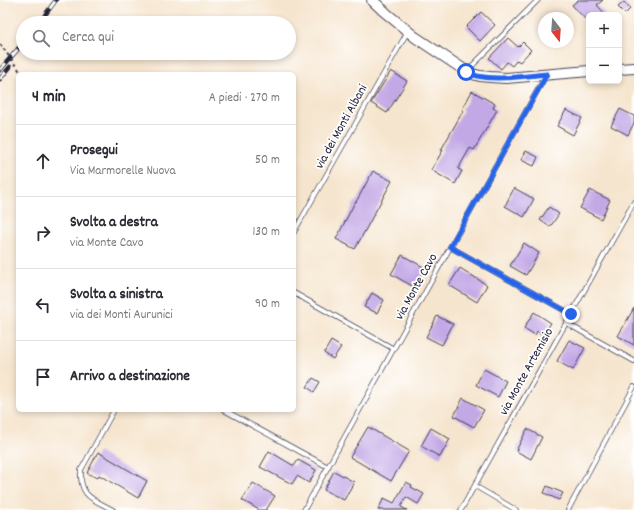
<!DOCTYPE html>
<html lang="it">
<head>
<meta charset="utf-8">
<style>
  :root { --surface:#fff; --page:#f7f7f7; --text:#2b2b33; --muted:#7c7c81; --line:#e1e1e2 }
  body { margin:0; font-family:Dekko,sans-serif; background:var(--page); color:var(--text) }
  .controls { position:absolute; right:12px; top:12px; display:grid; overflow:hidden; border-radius:6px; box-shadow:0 2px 6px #0003 }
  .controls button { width:36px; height:36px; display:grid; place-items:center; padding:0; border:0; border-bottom:1px solid var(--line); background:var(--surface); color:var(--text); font:20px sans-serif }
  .compass { position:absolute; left:538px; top:12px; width:36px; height:36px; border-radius:50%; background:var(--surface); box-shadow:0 2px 6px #0003; rotate:163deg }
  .stop { position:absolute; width:12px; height:12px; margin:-9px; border:3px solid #2563eb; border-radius:50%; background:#fff }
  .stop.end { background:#2563eb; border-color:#fff; box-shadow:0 1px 4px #0008 }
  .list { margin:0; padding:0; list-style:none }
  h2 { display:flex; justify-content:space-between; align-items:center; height:52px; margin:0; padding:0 16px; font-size:17px }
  h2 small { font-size:13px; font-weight:400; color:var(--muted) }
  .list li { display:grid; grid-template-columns:26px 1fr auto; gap:12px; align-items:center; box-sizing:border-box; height:72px; padding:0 16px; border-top:1px solid var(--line) }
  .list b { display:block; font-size:15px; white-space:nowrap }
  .list p { margin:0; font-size:13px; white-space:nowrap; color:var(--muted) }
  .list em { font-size:13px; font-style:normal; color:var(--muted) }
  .icon { flex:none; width:22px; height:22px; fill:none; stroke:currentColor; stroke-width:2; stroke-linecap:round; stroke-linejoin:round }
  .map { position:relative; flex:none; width:634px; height:510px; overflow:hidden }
  .search { position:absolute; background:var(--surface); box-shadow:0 2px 6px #0003; left:16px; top:16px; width:280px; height:44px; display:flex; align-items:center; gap:10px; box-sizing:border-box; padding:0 14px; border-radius:22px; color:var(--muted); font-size:15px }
  .panel { position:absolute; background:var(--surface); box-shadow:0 2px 6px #0003; left:16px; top:72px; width:280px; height:340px; border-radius:6px }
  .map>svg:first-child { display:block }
  .building { fill:#c3a8e6 }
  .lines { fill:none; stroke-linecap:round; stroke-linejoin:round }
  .service-casing { stroke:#423f51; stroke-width:5.5 }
  .tertiary-casing { stroke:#423f51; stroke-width:12 }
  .service { stroke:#fff; stroke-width:4 }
  .tertiary { stroke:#fff; stroke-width:10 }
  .rail-casing { stroke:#22223b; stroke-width:4.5 }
  .rail { stroke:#fff; stroke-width:3; stroke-dasharray:9; stroke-linecap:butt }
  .path-bridge { stroke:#423f51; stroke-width:2; stroke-dasharray:3 3; stroke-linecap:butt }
  .route { stroke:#2563eb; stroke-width:5 }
  .labels { text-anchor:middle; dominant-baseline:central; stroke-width:3.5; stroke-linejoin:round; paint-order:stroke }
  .street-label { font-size:13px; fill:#22223b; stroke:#fff }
</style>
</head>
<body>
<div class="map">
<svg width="634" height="510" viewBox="0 0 634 510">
  <rect width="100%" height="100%" fill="#fff"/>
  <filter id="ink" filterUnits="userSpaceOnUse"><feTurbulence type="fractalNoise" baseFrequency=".025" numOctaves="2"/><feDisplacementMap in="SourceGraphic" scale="8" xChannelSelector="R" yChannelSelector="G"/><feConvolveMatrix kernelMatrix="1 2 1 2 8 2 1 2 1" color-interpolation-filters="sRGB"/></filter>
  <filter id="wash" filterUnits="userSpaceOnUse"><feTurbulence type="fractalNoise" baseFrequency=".012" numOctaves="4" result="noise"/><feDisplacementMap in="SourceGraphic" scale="16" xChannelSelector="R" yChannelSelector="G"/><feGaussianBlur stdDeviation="0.9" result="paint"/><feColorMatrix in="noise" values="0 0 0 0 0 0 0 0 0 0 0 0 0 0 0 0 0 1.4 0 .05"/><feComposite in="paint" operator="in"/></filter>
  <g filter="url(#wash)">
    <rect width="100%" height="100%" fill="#f6e5ce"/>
    <g id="blocks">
      <g class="building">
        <path d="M 578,0 L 603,0 L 597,5 L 606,15 L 589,15 L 589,23 L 572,5 Z"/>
        <path d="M 624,2 L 630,9 L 625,14 L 618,7 Z"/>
        <path d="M 481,12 L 495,25 L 480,41 L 466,27 Z"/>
        <path d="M 508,38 L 518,47 L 523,42 L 531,50 L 520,62 L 517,60 L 512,66 L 507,62 L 501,69 L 489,58 Z"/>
        <path d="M 391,71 L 407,81 L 387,113 L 371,103 Z"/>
        <path d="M 472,91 L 495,104 L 493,108 L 497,110 L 474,150 L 470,148 L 458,169 L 462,171 L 455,184 L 431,170 L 443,150 L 441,150 L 463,111 L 462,110 Z"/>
        <path d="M 620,109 L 634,116 L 634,123 L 628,135 L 611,126 Z"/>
        <path d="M 566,110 L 582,118 L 573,135 L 557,126 Z"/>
        <path d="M 526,151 L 538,157 L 534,166 L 521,160 Z"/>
        <path d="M 373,171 L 392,181 L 355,249 L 336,239 L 355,202 L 356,202 Z"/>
        <path d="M 514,188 L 534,199 L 524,217 L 505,206 Z"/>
        <path d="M 590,190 L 610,200 L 601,219 L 580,208 Z"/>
        <path d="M 549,207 L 559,214 L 550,227 L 540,220 Z"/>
        <path d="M 524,243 L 539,253 L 526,275 L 510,266 Z"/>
        <path d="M 402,255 L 425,268 L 414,287 L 391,274 Z"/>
        <path d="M 460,268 L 487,285 L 477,302 L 449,285 Z"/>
        <path d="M 372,293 L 384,300 L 377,313 L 364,307 Z"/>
        <path d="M 634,308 L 634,345 L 618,336 Z"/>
        <path d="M 534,312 L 551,323 L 543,335 L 537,331 L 535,335 L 524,328 Z"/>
        <path d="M 437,316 L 453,324 L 442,345 L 426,337 Z"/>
        <path d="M 569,340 L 585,348 L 573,370 L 557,361 Z"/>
        <path d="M 331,341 L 341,347 L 333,359 L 324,353 Z"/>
        <path d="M 484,369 L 506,381 L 498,397 L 476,385 Z"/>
        <path d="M 313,378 L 320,382 L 314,392 L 307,387 Z"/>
        <path d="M 463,398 L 484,410 L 474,427 L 454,416 Z"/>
        <path d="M 368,427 L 409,451 L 391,481 L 350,457 Z"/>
        <path d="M 431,428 L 450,439 L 440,457 L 421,446 Z"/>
        <path d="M 527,429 L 542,437 L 531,459 L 516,451 Z"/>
        <path d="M 269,451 L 294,466 L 298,460 L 316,470 L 309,483 L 297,476 L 292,484 L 260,467 Z"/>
        <path d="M 98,452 L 147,481 L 138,498 L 99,475 L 97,478 L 87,473 Z"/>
        <path d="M 334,471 L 354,482 L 344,500 L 324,490 Z"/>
        <path d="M 406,482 L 412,485 L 411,487 L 424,494 L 418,504 L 406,497 L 401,507 L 407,510 L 378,510 L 384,498 L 394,503 Z"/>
        <path d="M 253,483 L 275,496 L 266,510 L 259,510 L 242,500 Z"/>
        <path d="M 547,486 L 563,493 L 559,500 L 544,493 Z"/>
      </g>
    </g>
  </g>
  <g filter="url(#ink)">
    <use href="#blocks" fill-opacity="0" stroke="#423f51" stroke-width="1"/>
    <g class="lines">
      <g class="service-casing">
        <g id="service">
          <path d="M 466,72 L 538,0"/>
          <path d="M 294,232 L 408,31"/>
          <path d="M 450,247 L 571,314"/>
          <path d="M 294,293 L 394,349"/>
          <path d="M 566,323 L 634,361"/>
          <path d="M 224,410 L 328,467"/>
          <path d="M 475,486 L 516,510"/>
          <path d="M 113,510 C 93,499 79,497 81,470 L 114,410"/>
          <path d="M 304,510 L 546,75"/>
          <path d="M 461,510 L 634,202"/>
          <path d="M 568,510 L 634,387"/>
        </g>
      </g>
      <g class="tertiary-casing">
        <g id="tertiary">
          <path d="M 372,0 L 386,13 L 415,37 L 469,73 L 480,76 L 490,77 L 506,78 L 589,71"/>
          <path d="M 619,69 L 634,68"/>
        </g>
      </g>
      <use href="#service" class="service"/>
      <use href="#tertiary" class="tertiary"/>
      <g class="rail-casing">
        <g id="rail">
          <path d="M 39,23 L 56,0"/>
          <path d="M 0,70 L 23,43"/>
          <path d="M 0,79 L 10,67"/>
        </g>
      </g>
      <use href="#rail" class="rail"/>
      <path class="path-bridge" d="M 0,44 L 22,74"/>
    </g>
  </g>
  <g class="lines" filter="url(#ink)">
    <path class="route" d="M 466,72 C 486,83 525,76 547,74 L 450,247 L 571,314"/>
  </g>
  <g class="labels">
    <g class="street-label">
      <text transform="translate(342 127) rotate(-61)">via dei Monti Albani</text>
      <text transform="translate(417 287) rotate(-61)">via Monte Cavo</text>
      <text transform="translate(527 372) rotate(-61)">via Monte Artemisio</text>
    </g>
  </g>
</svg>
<div class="controls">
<button>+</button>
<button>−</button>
</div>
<svg class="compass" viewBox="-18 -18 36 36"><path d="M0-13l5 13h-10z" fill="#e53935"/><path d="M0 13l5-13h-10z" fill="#7c7c81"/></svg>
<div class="stop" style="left:466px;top:72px"></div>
<div class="stop end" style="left:571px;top:314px"></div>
<div class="search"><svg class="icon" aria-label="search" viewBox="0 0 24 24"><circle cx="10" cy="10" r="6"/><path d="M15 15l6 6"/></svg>Cerca qui</div>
<section class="panel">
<h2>4 min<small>A piedi · 270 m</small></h2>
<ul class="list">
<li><svg class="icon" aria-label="ahead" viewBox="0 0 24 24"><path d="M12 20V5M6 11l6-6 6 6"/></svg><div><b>Prosegui</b><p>Via Marmorelle Nuova</p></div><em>50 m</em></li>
<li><svg class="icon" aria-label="right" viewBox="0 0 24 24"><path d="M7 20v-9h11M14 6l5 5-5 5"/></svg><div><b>Svolta a destra</b><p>via Monte Cavo</p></div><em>130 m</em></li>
<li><svg class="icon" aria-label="left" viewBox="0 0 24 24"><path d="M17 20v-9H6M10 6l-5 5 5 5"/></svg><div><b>Svolta a sinistra</b><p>via dei Monti Aurunici</p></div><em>90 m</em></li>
<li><svg class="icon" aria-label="arrive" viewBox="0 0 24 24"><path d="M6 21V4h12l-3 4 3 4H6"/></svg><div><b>Arrivo a destinazione</b></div></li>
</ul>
</section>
</div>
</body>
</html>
